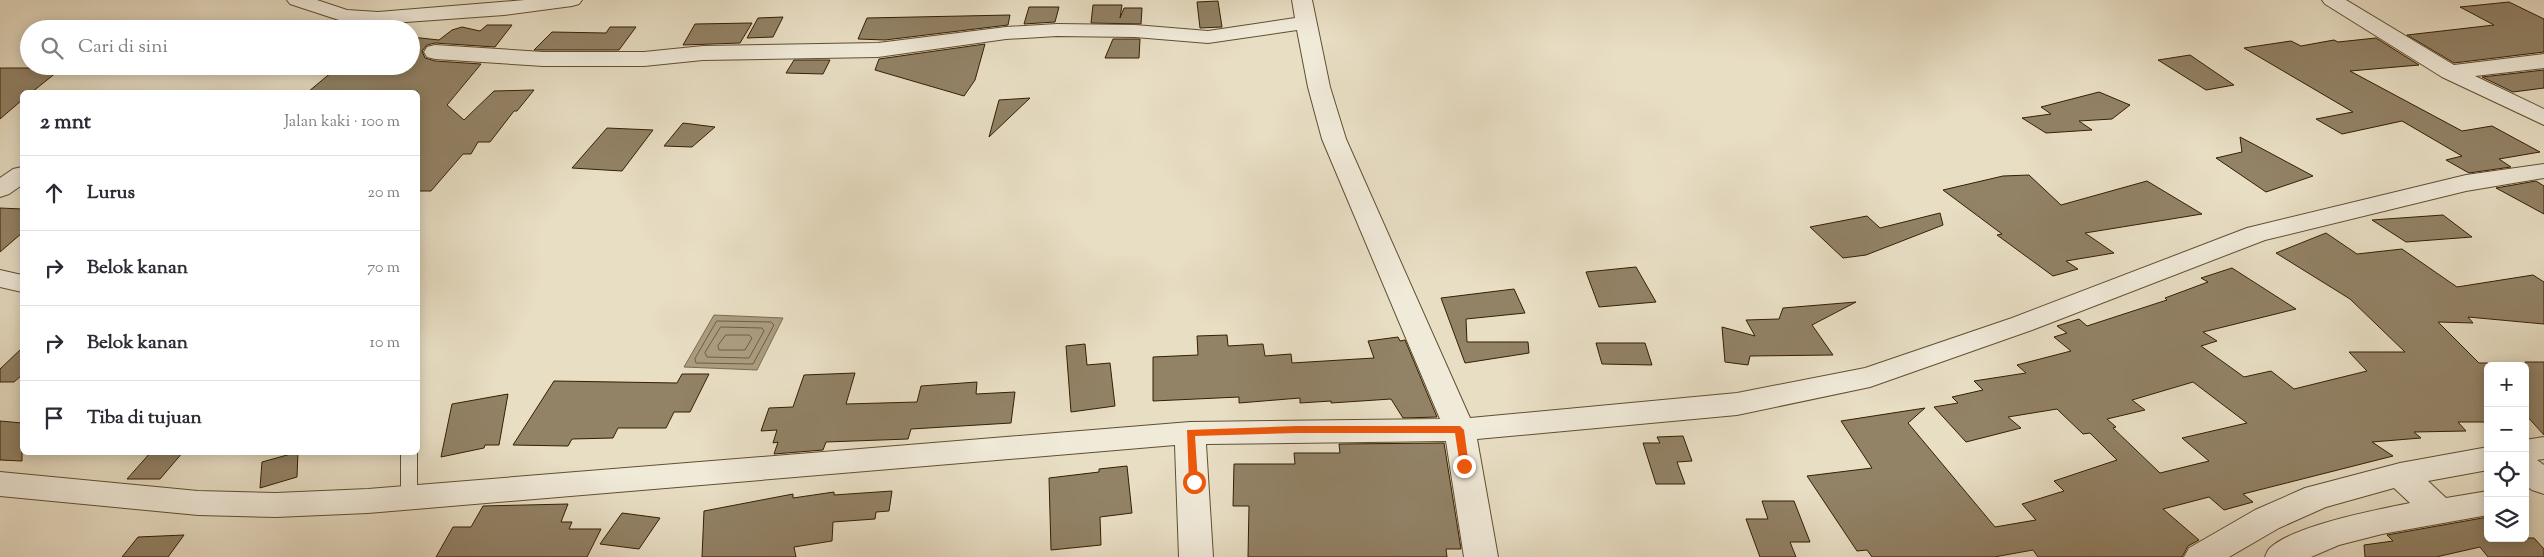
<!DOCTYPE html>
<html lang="id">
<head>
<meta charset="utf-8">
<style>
  :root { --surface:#fff; --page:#f7f7f7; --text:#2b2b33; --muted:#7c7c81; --line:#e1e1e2 }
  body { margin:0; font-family:"Sorts Mill Goudy",serif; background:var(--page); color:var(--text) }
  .controls { position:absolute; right:15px; bottom:15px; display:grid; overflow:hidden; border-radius:8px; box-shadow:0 2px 12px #0003 }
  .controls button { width:45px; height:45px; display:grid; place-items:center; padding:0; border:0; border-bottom:1px solid var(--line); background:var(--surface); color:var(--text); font:25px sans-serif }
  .stop { position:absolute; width:15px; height:15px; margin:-11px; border:4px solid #ea580c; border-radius:50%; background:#fff }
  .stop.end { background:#ea580c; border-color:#fff; box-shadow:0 1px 5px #0008 }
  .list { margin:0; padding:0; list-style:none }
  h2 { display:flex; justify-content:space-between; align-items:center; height:65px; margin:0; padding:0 20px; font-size:21px }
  h2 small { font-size:16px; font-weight:400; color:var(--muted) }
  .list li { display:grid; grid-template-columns:32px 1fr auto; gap:15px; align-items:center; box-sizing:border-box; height:75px; padding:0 20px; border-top:1px solid var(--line) }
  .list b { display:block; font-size:19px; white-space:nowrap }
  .list em { font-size:16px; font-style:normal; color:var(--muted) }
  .icon { flex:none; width:28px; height:28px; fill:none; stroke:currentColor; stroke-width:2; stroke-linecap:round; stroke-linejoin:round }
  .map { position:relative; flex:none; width:2544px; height:557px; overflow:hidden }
  .search { position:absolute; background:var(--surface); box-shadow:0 2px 12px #0003; left:20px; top:20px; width:400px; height:55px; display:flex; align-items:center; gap:12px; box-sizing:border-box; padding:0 18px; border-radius:28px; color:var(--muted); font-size:19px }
  .panel { position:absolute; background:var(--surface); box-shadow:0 2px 12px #0003; left:20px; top:90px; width:400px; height:365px; border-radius:8px }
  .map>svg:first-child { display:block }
  .water { fill:#ab9d81; stroke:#7b6b4d }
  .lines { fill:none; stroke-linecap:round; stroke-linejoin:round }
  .shore { stroke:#705e40; stroke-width:1 }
  .building { fill:#928266; stroke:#341f00; fill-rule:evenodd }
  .service-casing { stroke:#614f31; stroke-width:2 }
  .minor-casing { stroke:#614f31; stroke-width:2 }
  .service { fill:#f0ead9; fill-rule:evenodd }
  .minor { fill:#f0ead9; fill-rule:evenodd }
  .route { fill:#ea580c }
</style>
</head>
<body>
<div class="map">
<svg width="2544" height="557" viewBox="0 0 2544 557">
  <rect width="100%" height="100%" fill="#e8dec4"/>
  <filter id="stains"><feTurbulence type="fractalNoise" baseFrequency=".004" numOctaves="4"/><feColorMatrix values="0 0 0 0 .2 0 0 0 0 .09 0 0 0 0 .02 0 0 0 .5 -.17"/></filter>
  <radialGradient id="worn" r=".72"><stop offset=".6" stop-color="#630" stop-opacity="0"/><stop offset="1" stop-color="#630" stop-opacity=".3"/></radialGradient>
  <path class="water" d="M 714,315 L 783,318 L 757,370 L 684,367 Z"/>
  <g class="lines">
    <g class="shore">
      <path d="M 717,321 L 771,322 L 774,325 L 753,364 L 696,363 L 695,359 Z"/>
      <path d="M 721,327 L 762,328 L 764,331 L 749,358 L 707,357 L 705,353 Z"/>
      <path d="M 726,335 L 749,335 L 752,338 L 745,350 L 719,350 L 718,346 Z"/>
    </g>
  </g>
  <g class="building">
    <path d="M 1218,1 L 1222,27 L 1200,28 L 1197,2 Z"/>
    <path d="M 2509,2 L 2544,19 L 2544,52 L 2454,63 L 2407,35 L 2494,25 L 2460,7 Z"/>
    <path d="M 1093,5 L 1122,5 L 1120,18 L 1124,8 L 1142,8 L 1141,24 L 1091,23 Z"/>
    <path d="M 1029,7 L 1059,7 L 1055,22 L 1024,24 Z"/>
    <path d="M 1010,15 L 1008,25 L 885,40 L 858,39 L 867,18 Z"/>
    <path d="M 783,17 L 773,37 L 747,38 L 758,18 Z"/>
    <path d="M 752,23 L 740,43 L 683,45 L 695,24 Z"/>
    <path d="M 487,25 L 512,25 L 495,47 L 435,43 L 427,45 L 422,51 L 425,58 L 435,61 L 481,64 L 447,105 L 464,120 L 494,91 L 534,90 L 517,111 L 514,111 L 490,142 L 478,142 L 471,154 L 463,154 L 431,191 L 418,191 L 418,92 L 308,92 L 339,66 L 411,66 L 411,37 L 439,40 L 452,30 L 462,27 L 480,31 Z"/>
    <path d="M 610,27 L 636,27 L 619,50 L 534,50 L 552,32 L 606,33 Z"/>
    <path d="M 2376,38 L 2419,65 L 2350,71 L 2462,131 L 2492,126 L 2540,152 L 2499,159 L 2511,167 L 2469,173 L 2446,160 L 2462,156 L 2402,121 L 2342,134 L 2316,119 L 2353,112 L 2244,48 L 2291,41 L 2301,46 L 2334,40 L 2338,42 Z"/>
    <path d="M 1113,39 L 1140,39 L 1139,58 L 1105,58 Z"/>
    <path d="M 985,44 L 975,80 L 964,96 L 875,70 L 879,59 Z"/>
    <path d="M 2190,55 L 2234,85 L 2206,90 L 2158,60 Z"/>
    <path d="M 794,60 L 830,60 L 823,74 L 786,73 Z"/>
    <path d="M 0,68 L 62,68 L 32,92 L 22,92 L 22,100 L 0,119 Z"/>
    <path d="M 2544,70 L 2544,88 L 2513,92 L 2482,77 Z"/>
    <path d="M 2099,92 L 2130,105 L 2112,119 L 2079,121 L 2092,130 L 2046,133 L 2022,118 L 2051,114 L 2041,107 Z"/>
    <path d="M 1030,98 L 989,137 L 999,100 Z"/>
    <path d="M 683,123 L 715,127 L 692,147 L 664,146 Z"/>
    <path d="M 607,128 L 653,130 L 622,171 L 572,168 Z"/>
    <path d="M 2240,137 L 2257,146 L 2313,176 L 2266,192 L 2216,158 L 2242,152 Z"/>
    <path d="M 2029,175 L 2061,205 L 2147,181 L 2202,214 L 2085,233 L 2114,253 L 2066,261 L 2078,269 L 2053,276 L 1997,235 L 2002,234 L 1943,190 L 2003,176 Z"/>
    <path d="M 2536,181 L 2544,186 L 2544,214 L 2496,188 Z"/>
    <path d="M 0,208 L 22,209 L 22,233 L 0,252 Z"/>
    <path d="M 1940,213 L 1943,225 L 1866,255 L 1843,258 L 1810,227 L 1867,216 L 1880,228 Z"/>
    <path d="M 2443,215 L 2472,237 L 2406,242 L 2372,220 Z"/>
    <path d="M 2326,233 L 2357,254 L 2402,249 L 2457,287 L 2533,275 L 2544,282 L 2544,324 L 2468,317 L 2473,323 L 2438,322 L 2479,363 L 2488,363 L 2488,422 L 2458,422 L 2466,431 L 2414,432 L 2421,438 L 2372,442 L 2393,456 L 2243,494 L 2253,502 L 2224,510 L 2209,497 L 2163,509 L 2199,540 L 2188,546 L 2182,557 L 2038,557 L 2033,550 L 1994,557 L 1872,557 L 1867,550 L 1857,551 L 1807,476 L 1872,468 L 1841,421 L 1925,408 L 1908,423 L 1995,527 L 2036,520 L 2022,504 L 2064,491 L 2054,481 L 2117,460 L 2090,433 L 2083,434 L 2057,409 L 2008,417 L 2021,428 L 1966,442 L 1934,407 L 1958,403 L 1952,397 L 1983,390 L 1974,381 L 2026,373 L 2017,365 L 2071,351 L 2054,337 L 2067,333 L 2057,326 L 2079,319 L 2087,326 L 2167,300 L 2165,298 L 2208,282 L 2201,278 L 2232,268 L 2296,309 L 2203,332 L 2217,341 L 2201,346 L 2244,377 L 2271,371 L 2294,389 L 2367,371 L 2349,352 L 2405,352 L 2350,299 L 2276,253 ZM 2193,382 L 2247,423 L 2182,438 L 2209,461 L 2160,473 L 2113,428 L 2116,427 L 2107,419 L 2145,410 L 2132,400 Z"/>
    <path d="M 1636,267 L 1656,302 L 1599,307 L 1586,272 Z"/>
    <path d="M 1514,289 L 1525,313 L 1466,319 L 1467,342 L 1528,342 L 1529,353 L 1465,363 L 1441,298 Z"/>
    <path d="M 1856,302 L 1812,325 L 1833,355 L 1750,356 L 1748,365 L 1725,362 L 1722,327 L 1755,336 L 1746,320 L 1779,319 L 1783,308 Z"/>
    <path d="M 1227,335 L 1228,346 L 1263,344 L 1265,356 L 1291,354 L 1292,363 L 1374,358 L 1368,341 L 1398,337 L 1400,341 L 1405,340 L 1437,417 L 1403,418 L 1391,399 L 1331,403 L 1331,401 L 1300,403 L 1300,398 L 1239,403 L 1239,397 L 1153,401 L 1153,357 L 1198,355 L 1197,336 Z"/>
    <path d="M 1596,343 L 1645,343 L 1652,365 L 1602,364 Z"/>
    <path d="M 1085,344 L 1087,365 L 1110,363 L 1115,406 L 1071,412 L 1066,346 Z"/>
    <path d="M 22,348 L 22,375 L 14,382 L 0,382 L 0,369 Z"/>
    <path d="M 2525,362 L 2544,362 L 2544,435 L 2525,414 Z"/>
    <path d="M 855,373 L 846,404 L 917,402 L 921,386 L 977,382 L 976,394 L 1015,392 L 1011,423 L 911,429 L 908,439 L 826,442 L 823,450 L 774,454 L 778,442 L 773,443 L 777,430 L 761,431 L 769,408 L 793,407 L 804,375 Z"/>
    <path d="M 682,374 L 709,374 L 690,412 L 674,412 L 666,428 L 618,428 L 613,438 L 572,439 L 568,446 L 513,445 L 554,381 L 677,383 Z"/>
    <path d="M 508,394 L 499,445 L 485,445 L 484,448 L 441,457 L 452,404 Z"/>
    <path d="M 0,421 L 22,423 L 22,461 L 0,460 Z"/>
    <path d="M 1683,436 L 1692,461 L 1677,462 L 1685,484 L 1656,484 L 1643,443 L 1660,443 L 1657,437 Z"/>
    <path d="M 1444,443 L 1461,549 L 1446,549 L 1447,557 L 1248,557 L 1249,506 L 1233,506 L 1234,464 L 1295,464 L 1294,453 L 1340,453 L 1339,444 Z"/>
    <path d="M 151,452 L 183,452 L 160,479 L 127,479 Z"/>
    <path d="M 298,452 L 297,477 L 260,488 L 262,462 Z"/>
    <path d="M 1127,466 L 1132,513 L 1100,517 L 1101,545 L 1051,550 L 1049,478 L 1099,472 L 1099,469 Z"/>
    <path d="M 892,491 L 889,511 L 876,512 L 875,519 L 833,522 L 832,541 L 794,547 L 796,557 L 702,557 L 704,511 L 793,494 L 793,498 L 834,492 L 834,495 Z"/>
    <path d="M 1762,501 L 1794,501 L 1810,542 L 1790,542 L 1796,557 L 1760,557 L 1746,519 L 1768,519 Z"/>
    <path d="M 568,504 L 561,522 L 572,522 L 569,529 L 601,529 L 587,557 L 436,557 L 453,527 L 471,527 L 483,506 Z"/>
    <path d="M 622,513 L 660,518 L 639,549 L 600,544 Z"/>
    <path d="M 2488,517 L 2488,538 L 2534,538 L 2544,549 L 2544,557 L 2488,557 L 2480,547 L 2436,557 L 2365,557 L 2364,545 L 2393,541 L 2387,535 Z"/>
    <path d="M 184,535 L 168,557 L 122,557 L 138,537 Z"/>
  </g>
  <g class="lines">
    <g class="service-casing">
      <path id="service" d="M 401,452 L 417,452 L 417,498 L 415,502 L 409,504 L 403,502 L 401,498 Z"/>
    </g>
    <g class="minor-casing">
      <g id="minor">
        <path d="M 287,0 L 317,0 L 347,10 L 378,12 L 525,0 L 582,0 L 579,4 L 572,6 L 504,15 L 378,24 L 345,22 L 290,4 Z"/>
        <path d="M 1292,0 L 1312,0 L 1330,87 L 1346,139 L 1470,418 L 1737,393 L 1865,368 L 2012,318 L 2247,228 L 2466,175 L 2544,164 L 2544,178 L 2466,191 L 2265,240 L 2032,330 L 1870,387 L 1737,415 L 1477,439 L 1498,557 L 1464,557 L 1446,441 L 1206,444 L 1213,557 L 1179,557 L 1175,445 L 368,513 L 276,517 L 198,515 L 0,496 L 0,472 L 198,491 L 276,493 L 368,489 L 1190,422 L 1440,419 L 1322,139 L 1308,87 L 1297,30 L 1208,43 L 1135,37 L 1057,36 L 1006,39 L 878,57 L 703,60 L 644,66 L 543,66 L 435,59 L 427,57 L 424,52 L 427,47 L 435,45 L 543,52 L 644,52 L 703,46 L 878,43 L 1006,27 L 1057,24 L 1135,25 L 1208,31 L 1295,18 Z"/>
        <path d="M 2322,0 L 2346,0 L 2454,65 L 2544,54 L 2544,68 L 2475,76 L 2544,109 L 2544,125 L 2442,77 L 2325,4 Z"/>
        <path d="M 22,167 L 22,185 L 9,194 L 0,197 L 0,178 L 13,169 Z"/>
        <path d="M 0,270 L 22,275 L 22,292 L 0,287 Z"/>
        <path d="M 2544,437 L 2544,459 L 2537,460 L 2544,465 L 2544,494 L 2532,490 L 2525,485 L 2525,440 Z"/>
        <path d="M 2488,447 L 2488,470 L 2428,481 L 2446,498 L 2488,491 L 2488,515 L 2382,534 L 2339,545 L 2311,557 L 2265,557 C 2266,554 2268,549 2271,547 C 2296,525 2376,510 2410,503 L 2394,488 L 2326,507 L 2279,528 L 2229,557 L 2184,557 L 2189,548 L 2255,510 L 2305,488 L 2400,463 Z"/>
      </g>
    </g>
    <use href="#service" class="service"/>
    <use href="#minor" class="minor"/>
  </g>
  <path class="route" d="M 1296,426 L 1460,426 L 1464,430 L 1469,466 L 1464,470 L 1460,466 L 1455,433 L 1296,433 L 1195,436 L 1198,482 L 1194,485 L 1189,482 L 1187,430 Z"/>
  <rect width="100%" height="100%" filter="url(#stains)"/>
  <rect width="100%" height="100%" fill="url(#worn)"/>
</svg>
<div class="controls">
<button>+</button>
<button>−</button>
<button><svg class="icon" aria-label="locate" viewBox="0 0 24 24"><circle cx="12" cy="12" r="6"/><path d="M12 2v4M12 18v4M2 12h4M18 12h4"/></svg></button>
<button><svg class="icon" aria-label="layers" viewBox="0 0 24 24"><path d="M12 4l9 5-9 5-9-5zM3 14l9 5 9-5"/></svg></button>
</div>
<div class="stop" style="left:1194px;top:482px"></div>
<div class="stop end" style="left:1464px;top:466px"></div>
<div class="search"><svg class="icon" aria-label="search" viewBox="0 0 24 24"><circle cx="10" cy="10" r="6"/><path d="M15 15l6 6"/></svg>Cari di sini</div>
<section class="panel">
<h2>2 mnt<small>Jalan kaki · 100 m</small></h2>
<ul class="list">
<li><svg class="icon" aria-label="ahead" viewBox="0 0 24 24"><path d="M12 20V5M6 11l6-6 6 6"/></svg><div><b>Lurus</b></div><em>20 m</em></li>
<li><svg class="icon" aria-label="right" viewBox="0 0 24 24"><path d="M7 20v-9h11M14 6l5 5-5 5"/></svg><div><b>Belok kanan</b></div><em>70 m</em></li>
<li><svg class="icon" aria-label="right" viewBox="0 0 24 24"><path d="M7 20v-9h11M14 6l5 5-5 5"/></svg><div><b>Belok kanan</b></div><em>10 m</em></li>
<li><svg class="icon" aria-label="arrive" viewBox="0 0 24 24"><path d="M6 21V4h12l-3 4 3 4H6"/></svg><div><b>Tiba di tujuan</b></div></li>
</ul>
</section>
</div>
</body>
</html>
